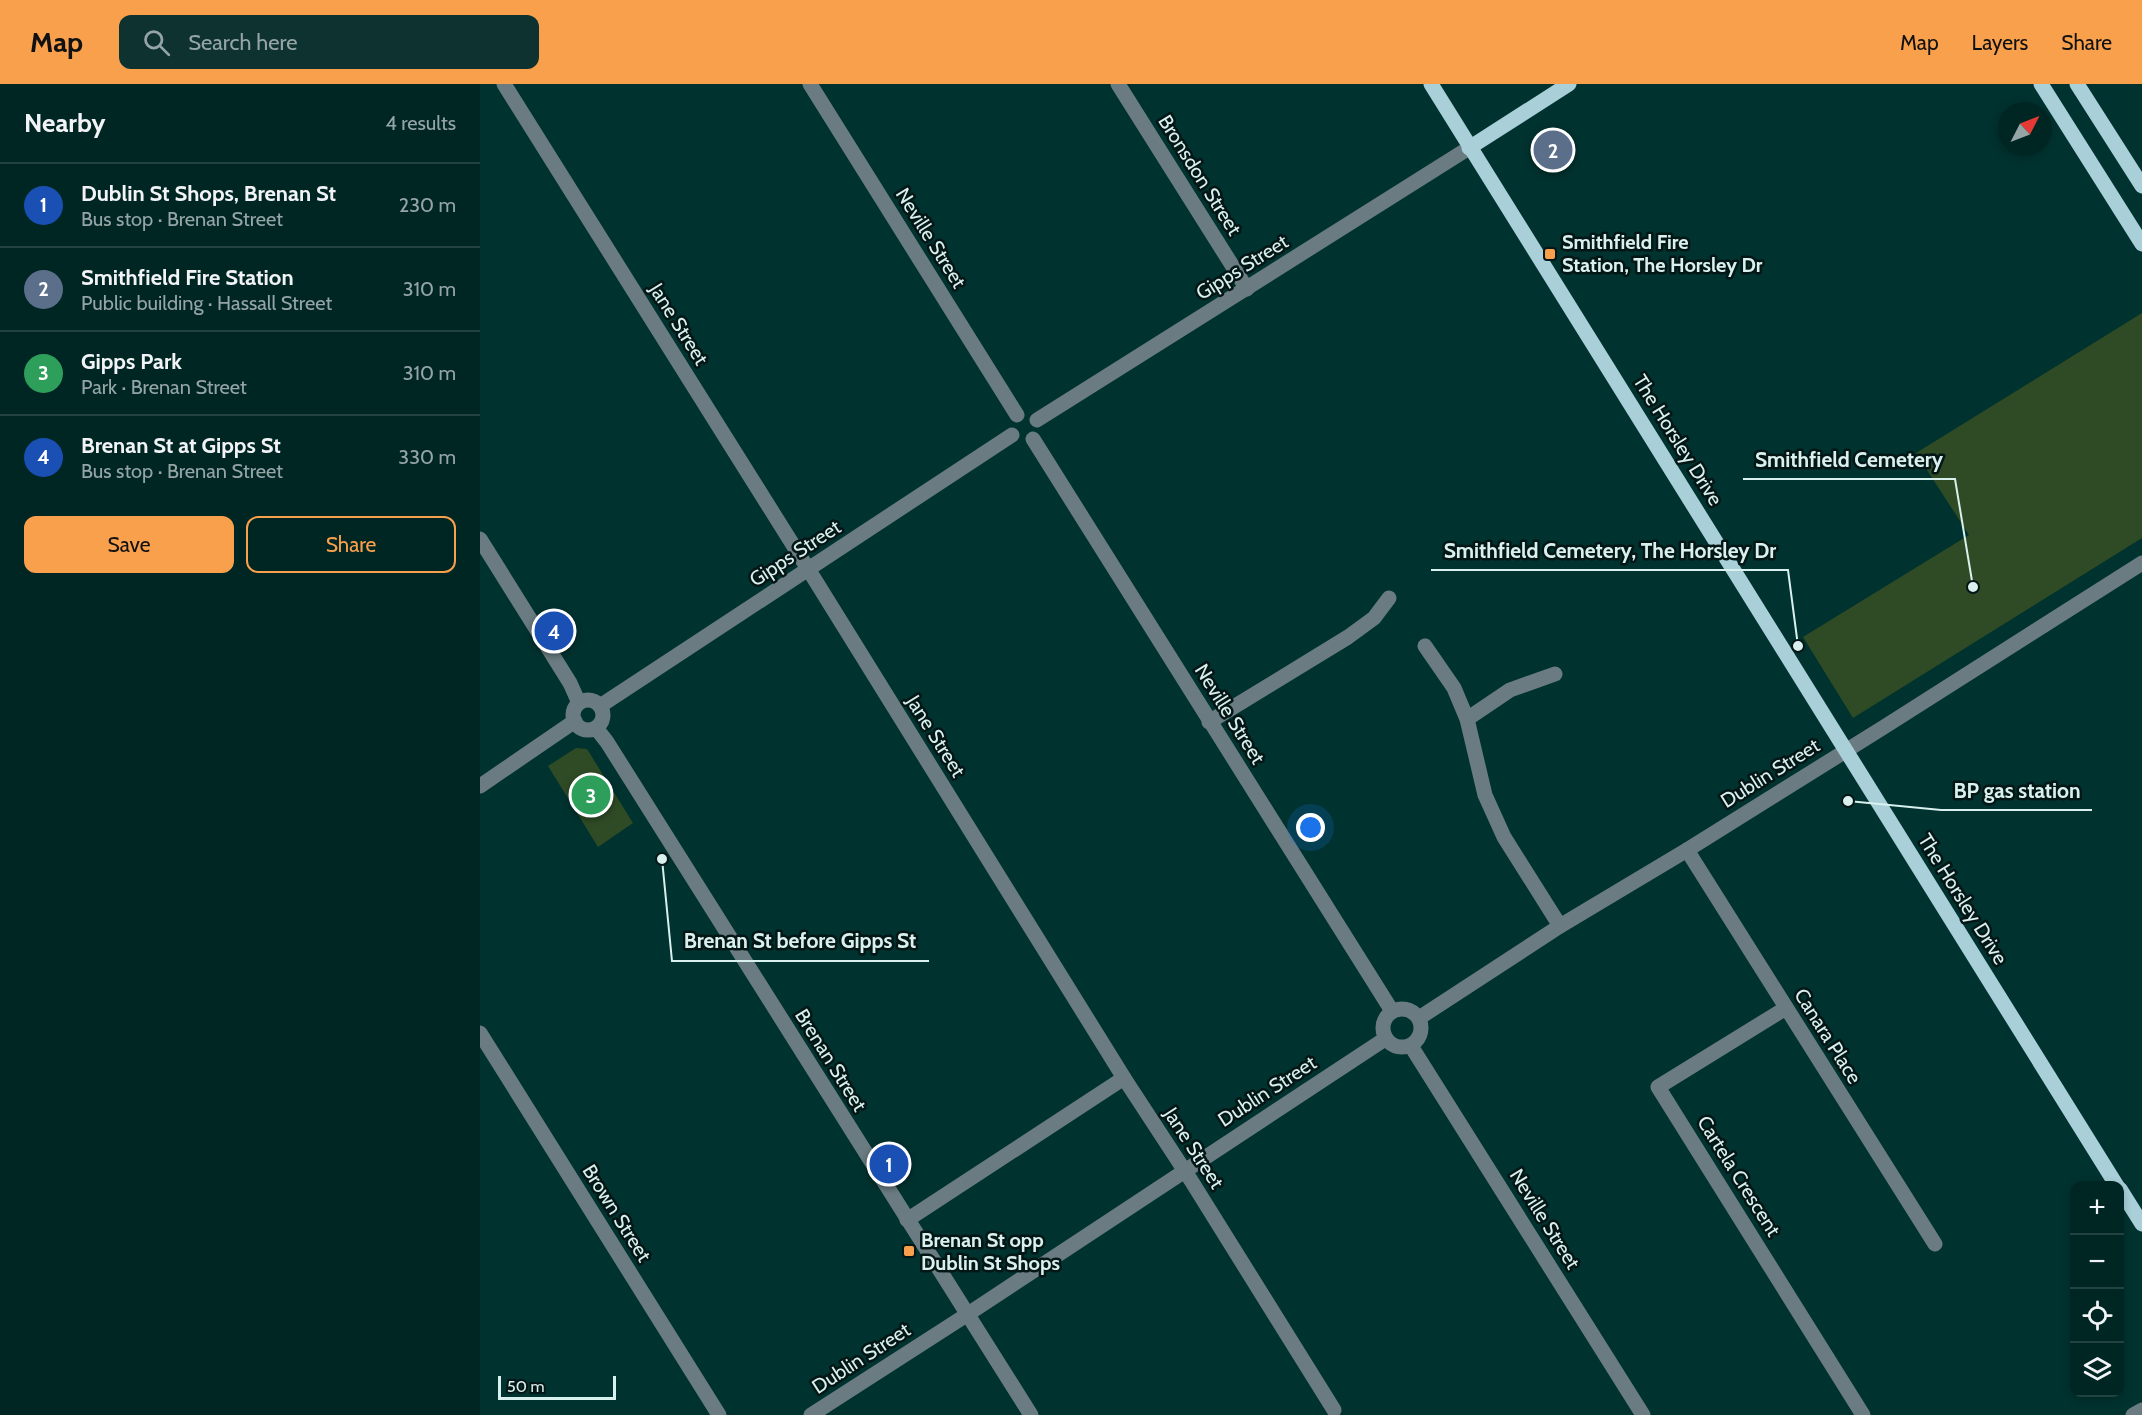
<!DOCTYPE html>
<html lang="en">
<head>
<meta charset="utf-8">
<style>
  :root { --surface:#002623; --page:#0e3230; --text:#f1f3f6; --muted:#95a5a6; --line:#224341; --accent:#f9a04c }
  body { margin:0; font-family:Cabin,sans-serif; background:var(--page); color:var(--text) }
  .controls { position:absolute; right:18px; bottom:18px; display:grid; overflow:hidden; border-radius:12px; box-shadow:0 3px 9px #0003 }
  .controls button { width:54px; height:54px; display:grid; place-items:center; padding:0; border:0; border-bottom:2px solid var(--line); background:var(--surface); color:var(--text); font:30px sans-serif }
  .compass { position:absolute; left:1518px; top:18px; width:54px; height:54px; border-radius:50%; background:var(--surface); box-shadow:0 3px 9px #0003; rotate:48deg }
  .scale { position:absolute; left:18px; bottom:15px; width:118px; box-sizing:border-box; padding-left:6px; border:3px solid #d8f0ee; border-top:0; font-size:16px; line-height:21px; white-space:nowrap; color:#d8f0ee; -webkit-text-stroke:4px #041615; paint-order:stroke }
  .you { position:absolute; left:831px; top:744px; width:21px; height:21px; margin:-15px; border:4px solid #fff; border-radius:50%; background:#1a73e8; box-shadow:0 0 0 9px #1a73e833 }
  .badge { display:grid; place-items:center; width:39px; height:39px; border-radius:50%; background:var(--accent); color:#fff; font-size:20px; font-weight:700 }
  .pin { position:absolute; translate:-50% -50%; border:3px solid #fff; box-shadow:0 2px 6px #0006 }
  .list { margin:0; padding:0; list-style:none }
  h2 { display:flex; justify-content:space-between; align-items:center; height:78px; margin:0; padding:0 24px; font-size:26px }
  h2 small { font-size:20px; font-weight:400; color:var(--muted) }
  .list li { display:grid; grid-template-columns:39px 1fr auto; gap:18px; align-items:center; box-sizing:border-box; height:84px; padding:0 24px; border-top:2px solid var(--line) }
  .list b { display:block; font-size:22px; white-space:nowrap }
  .list p { margin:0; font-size:20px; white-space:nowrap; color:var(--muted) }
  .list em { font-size:20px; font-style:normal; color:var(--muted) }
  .actions { display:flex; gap:12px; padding:18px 24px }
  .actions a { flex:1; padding:14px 0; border:2px solid var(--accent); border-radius:12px; text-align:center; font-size:21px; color:var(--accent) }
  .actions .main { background:var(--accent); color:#111 }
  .icon { flex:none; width:33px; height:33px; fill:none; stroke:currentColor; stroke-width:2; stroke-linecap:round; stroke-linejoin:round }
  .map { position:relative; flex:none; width:1662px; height:1331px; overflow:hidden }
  header { display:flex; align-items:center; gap:36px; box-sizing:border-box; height:84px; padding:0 30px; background:var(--accent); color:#111 }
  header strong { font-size:28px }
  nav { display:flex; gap:33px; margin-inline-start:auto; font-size:21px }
  .search { width:420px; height:54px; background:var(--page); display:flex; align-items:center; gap:15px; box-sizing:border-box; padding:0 21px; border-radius:12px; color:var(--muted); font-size:22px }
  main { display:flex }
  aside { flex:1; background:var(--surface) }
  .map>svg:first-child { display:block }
  .green { fill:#2f4b25 }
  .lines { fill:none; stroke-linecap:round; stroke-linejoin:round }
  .minor { stroke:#6a7c81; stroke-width:15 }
  .major { stroke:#a9cfd9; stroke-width:15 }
  .poi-dot { fill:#f9a04c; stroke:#041615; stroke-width:2 }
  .labels { text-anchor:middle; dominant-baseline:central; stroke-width:5; stroke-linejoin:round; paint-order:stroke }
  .street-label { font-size:20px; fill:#d8f0ee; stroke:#041615 }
  .poi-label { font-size:20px; font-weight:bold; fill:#d8f0ee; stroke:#041615; text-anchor:start }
  .leader { fill:none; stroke:#d8f0ee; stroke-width:2 }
  .callout-dot { fill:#d8f0ee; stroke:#041615; stroke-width:2 }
  .callout-label { font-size:21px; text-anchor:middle; font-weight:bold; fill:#d8f0ee; stroke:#041615; stroke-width:5; stroke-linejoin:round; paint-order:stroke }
</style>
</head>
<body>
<header>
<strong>Map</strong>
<div class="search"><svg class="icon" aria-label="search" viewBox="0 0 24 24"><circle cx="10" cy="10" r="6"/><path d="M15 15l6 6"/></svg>Search here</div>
<nav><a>Map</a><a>Layers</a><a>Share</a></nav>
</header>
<main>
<aside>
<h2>Nearby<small>4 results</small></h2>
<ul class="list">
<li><span class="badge" style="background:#1a4fb4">1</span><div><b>Dublin St Shops, Brenan St</b><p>Bus stop · Brenan Street</p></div><em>230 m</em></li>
<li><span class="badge" style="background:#5c6f8a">2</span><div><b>Smithfield Fire Station</b><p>Public building · Hassall Street</p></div><em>310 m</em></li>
<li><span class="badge" style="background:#2e9e5b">3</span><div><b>Gipps Park</b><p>Park · Brenan Street</p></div><em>310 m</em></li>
<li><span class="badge" style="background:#1a4fb4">4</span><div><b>Brenan St at Gipps St</b><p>Bus stop · Brenan Street</p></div><em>330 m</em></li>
</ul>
<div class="actions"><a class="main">Save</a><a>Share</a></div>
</aside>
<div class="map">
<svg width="1662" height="1331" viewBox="0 0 1662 1331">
  <rect width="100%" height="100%" fill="#00322f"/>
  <g class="green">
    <path d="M 1662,229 L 1662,454 L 1373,634 L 1323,553 L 1489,451 L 1436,369 Z"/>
    <path d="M 96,664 L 107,665 L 153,739 L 118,763 L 68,682 Z"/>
  </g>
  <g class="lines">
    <g class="minor">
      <path d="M 24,0 L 335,496 L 644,994 L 712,1098 L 854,1326"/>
      <path d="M 330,0 L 537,331"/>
      <path d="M 638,0 L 767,205"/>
      <path d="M 557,336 L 989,64"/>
      <path d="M 553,355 L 912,927"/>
      <path d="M 0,455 L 90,599 L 99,619"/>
      <path d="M 945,562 L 974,604 L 987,635 L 1005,711 L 1024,753 L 1080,842"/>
      <circle cx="108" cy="631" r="15"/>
      <path d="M 120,622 L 532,351"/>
      <path d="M 987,635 L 1030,606 L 1075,590"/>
      <path d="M 729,638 L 868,553 L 894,534 L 909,514"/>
      <path d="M 116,644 L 127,658 L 551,1331"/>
      <path d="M 0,702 L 95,637"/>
      <path d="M 1207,766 L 1455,1160"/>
      <path d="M 1306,924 L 1178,1003 L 1383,1331"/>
      <circle cx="922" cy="944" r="19"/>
      <path d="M 939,934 L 1080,842 L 1207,766 L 1404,643 L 1662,479"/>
      <path d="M 0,949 L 239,1331"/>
      <path d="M 931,962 L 1163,1331"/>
      <path d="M 427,1136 L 644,994"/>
      <path d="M 331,1331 L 488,1230 L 905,955"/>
      <path d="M 1653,1331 L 1662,1326"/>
    </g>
    <g class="major">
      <path d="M 951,0 L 1637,1102"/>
      <path d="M 1561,0 L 1662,160"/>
      <path d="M 1597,0 L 1662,102"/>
      <path d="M 989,64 L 1089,0"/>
      <path d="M 1640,1105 L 1662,1140"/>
    </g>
  </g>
  <g class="poi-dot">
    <rect x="1064" y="164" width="12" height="12" rx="3"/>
    <rect x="423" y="1161" width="12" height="12" rx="3"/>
  </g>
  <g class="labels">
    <g class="street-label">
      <text transform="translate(720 91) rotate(58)">Bronsdon Street</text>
      <text transform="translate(451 154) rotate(58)">Neville Street</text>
      <text transform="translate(762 183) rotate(-32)">Gipps Street</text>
      <text transform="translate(199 240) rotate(58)">Jane Street</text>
      <text transform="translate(1198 356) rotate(58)">The Horsley Drive</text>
      <text transform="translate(315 469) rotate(-33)">Gipps Street</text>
      <text transform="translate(750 630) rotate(58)">Neville Street</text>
      <text transform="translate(456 652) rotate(58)">Jane Street</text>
      <text transform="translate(1290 689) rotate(-32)">Dublin Street</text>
      <text transform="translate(1483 815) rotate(58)">The Horsley Drive</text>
      <text transform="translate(1348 952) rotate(58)">Canara Place</text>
      <text transform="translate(351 976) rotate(58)">Brenan Street</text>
      <text transform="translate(787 1007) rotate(-33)">Dublin Street</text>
      <text transform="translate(714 1064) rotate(57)">Jane Street</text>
      <text transform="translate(1259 1092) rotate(58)">Cartela Crescent</text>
      <text transform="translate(137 1129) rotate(58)">Brown Street</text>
      <text transform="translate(1065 1135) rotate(58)">Neville Street</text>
      <text transform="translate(381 1274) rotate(-33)">Dublin Street</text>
    </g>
    <g class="poi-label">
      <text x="1082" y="158">Smithfield Fire<tspan x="1082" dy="23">Station, The Horsley Dr</tspan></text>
      <text x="441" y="1156">Brenan St opp<tspan x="441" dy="23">Dublin St Shops</tspan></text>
    </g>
  </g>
  <path class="leader" d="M1493 503L1475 395H1263M1318 562L1308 486H951M1368 717L1461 726H1612M182 775L192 877H449"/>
  <g class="callout-dot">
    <circle cx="1493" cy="503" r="6"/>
    <circle cx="1318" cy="562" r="6"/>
    <circle cx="1368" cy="717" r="6"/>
    <circle cx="182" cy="775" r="6"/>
  </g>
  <g class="callout-label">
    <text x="1369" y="383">Smithfield Cemetery</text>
    <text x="1130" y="474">Smithfield Cemetery, The Horsley Dr</text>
    <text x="1537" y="714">BP gas station</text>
    <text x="320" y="864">Brenan St before Gipps St</text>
  </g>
</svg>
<div class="controls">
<button>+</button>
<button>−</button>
<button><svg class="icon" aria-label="locate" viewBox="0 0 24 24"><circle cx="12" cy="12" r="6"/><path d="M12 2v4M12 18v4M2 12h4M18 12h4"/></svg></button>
<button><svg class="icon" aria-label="layers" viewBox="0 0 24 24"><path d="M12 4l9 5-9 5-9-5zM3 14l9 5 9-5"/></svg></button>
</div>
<svg class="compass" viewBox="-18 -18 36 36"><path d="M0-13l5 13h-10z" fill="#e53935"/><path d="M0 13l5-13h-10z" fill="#95a5a6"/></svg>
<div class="scale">50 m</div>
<div class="you"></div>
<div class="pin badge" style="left:409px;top:1080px;background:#1a4fb4">1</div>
<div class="pin badge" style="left:1073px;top:66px;background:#5c6f8a">2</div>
<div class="pin badge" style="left:111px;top:711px;background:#2e9e5b">3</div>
<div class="pin badge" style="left:74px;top:547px;background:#1a4fb4">4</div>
</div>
</main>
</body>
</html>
